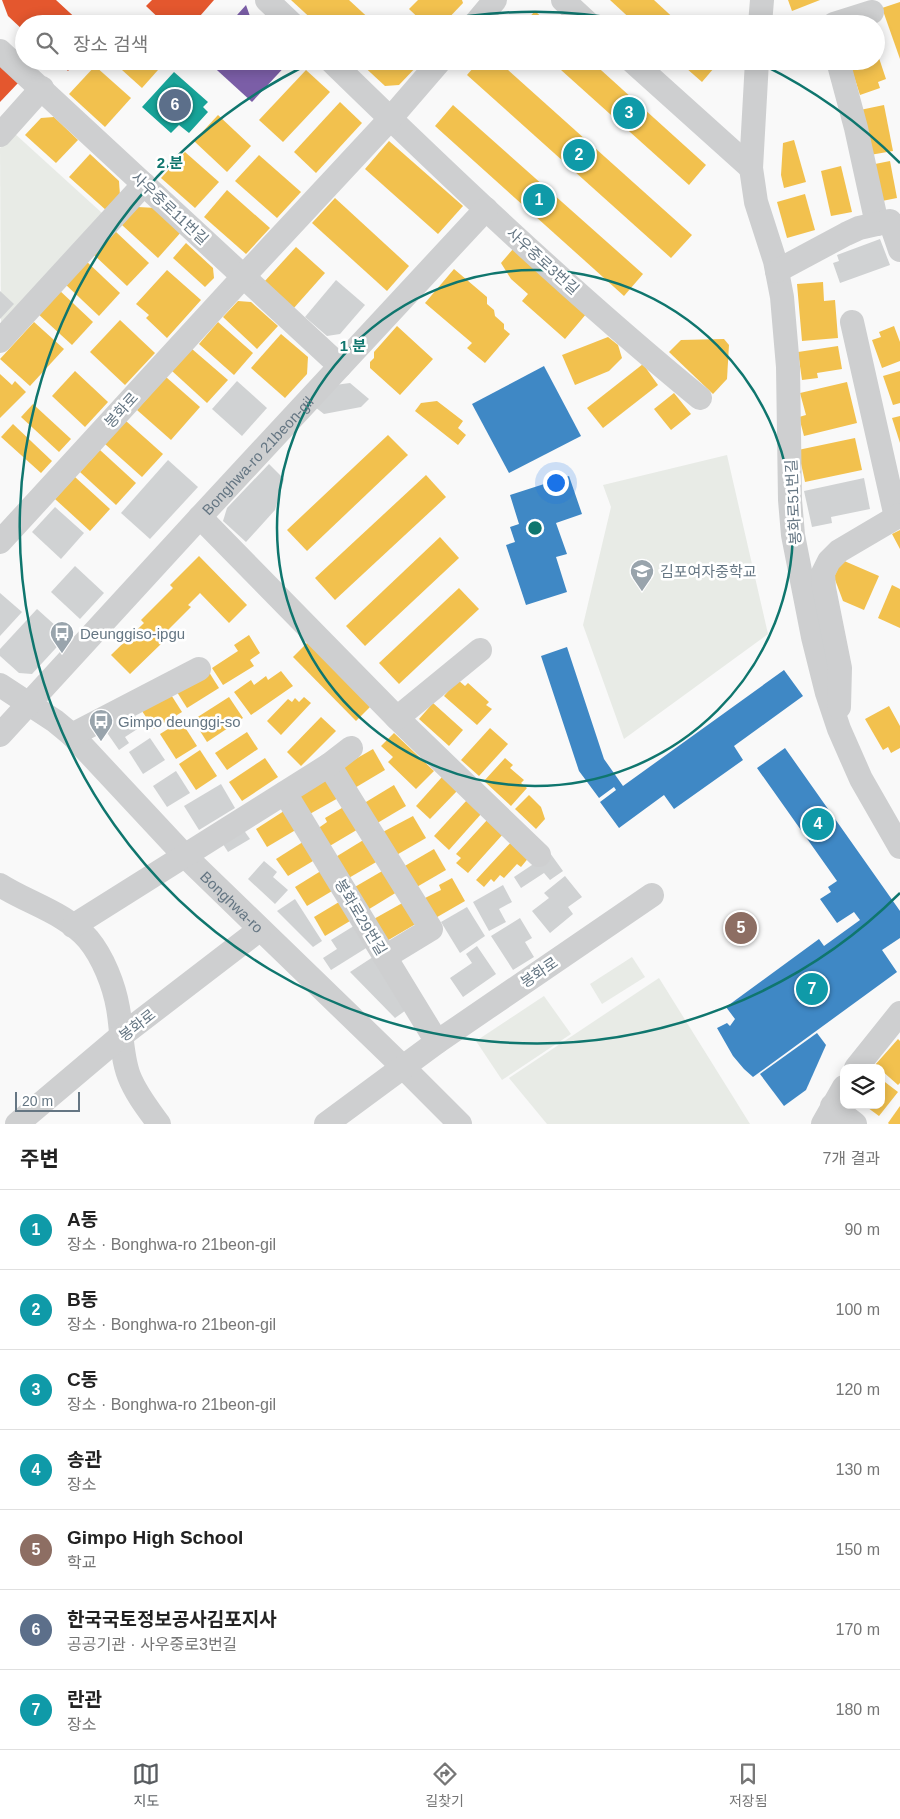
<!DOCTYPE html>
<html lang="ko">
<head>
<meta charset="utf-8">
<style>
  :root { --surface:#fff; --page:#f2f2f2; --text:#222; --muted:#767676; --line:#e0e0e0; --accent:#585c60 }
  body { margin:0; font-family:Arial,"Noto Sans KR",sans-serif; background:var(--page); color:var(--text) }
  .controls { position:absolute; right:15px; bottom:15px; display:grid; overflow:hidden; border-radius:10px; box-shadow:0 2px 12px #0003 }
  .controls button { width:45px; height:45px; display:grid; place-items:center; padding:0; border:0; border-bottom:1px solid var(--line); background:var(--surface); color:var(--text); font:25px sans-serif }
  .scale { position:absolute; left:15px; bottom:12px; width:65px; box-sizing:border-box; padding-left:5px; border:2px solid #657683; border-top:0; font-size:14px; line-height:18px; white-space:nowrap; color:#657683; -webkit-text-stroke:4px #fff; paint-order:stroke }
  .you { position:absolute; left:555px; top:482px; width:18px; height:18px; margin:-12px; border:4px solid #fff; border-radius:50%; background:#1a73e8; box-shadow:0 0 0 8px #1a73e833 }
  .badge { display:grid; place-items:center; width:32px; height:32px; border-radius:50%; background:var(--accent); color:#fff; font-size:16px; font-weight:700 }
  .pin { position:absolute; translate:-50% -50%; border:2px solid #fff; box-shadow:0 1px 5px #0006 }
  .list { margin:0; padding:0; list-style:none }
  h2 { display:flex; justify-content:space-between; align-items:center; height:65px; margin:0; padding:0 20px; font-size:21px }
  h2 small { font-size:16px; font-weight:400; color:var(--muted) }
  .list li { display:grid; grid-template-columns:32px 1fr auto; gap:15px; align-items:center; box-sizing:border-box; height:80px; padding:0 20px; border-top:1px solid var(--line) }
  .list b { display:block; font-size:19px; white-space:nowrap }
  .list p { margin:0; font-size:16px; white-space:nowrap; color:var(--muted) }
  .list em { font-size:16px; font-style:normal; color:var(--muted) }
  .icon { flex:none; width:28px; height:28px; fill:none; stroke:currentColor; stroke-width:2; stroke-linecap:round; stroke-linejoin:round }
  .map { position:relative; flex:none; width:900px; height:1124px; overflow:hidden }
  .search { position:absolute; background:var(--surface); box-shadow:0 2px 12px #0003; left:15px; right:15px; top:15px; height:55px; display:flex; align-items:center; gap:12px; box-sizing:border-box; padding:0 18px; border-radius:28px; color:var(--muted); font-size:19px }
  .sheet { height:625px; background:var(--surface) }
  nav { display:flex; justify-content:space-around; align-items:center; box-sizing:border-box; height:70px; border-top:1px solid var(--line); background:var(--surface); font-size:14px; color:var(--muted) }
  nav a { display:grid; justify-items:center; gap:2px }
  nav .on { color:var(--accent) }
  .map>svg:first-child { display:block }
  .green { fill:#e8ebe6 }
  .homes { fill:#f2c14e }
  .shops { fill:#e4572e }
  .offices { fill:#7b5ea7 }
  .schools { fill:#3f88c5 }
  .public { fill:#17a398 }
  .building { fill:#d0d2d3 }
  .lines { fill:none; stroke-linecap:round; stroke-linejoin:round }
  .minor { stroke:#cecfd0; stroke-width:24 }
  .ring { fill:none; stroke:#0f766e; stroke-width:2.5 }
  .labels { text-anchor:middle; dominant-baseline:central; stroke-width:5; stroke-linejoin:round; paint-order:stroke }
  .street-label { font-size:15px; fill:#657683; stroke:#fff }
  .poi-label { font-size:15px; fill:#657683; stroke:#fff; text-anchor:start }
  .centre { fill:#0f766e; stroke:#fff; stroke-width:2.5 }
  .ring-label { font-size:15px; text-anchor:middle; font-weight:bold; fill:#0f766e; stroke:#fff; stroke-width:5; stroke-linejoin:round; paint-order:stroke }
</style>
</head>
<body>
<div class="map">
<svg width="900" height="1124" viewBox="0 0 900 1124">
  <rect width="100%" height="100%" fill="#f9f9f9"/>
  <g class="green">
    <path d="M 14,133 L 102,213 L 1,324 L 0,148 Z"/>
    <path d="M 727,455 L 768,634 L 624,739 L 583,625 L 611,507 L 603,485 Z"/>
    <path d="M 632,957 L 645,977 L 602,1004 L 590,984 Z"/>
    <path d="M 659,978 L 750,1124 L 547,1124 L 509,1078 Z"/>
    <path d="M 544,996 L 571,1034 L 502,1080 L 476,1041 Z"/>
  </g>
  <g class="homes">
    <path d="M 291,0 L 349,0 L 375,24 L 317,24 Z"/>
    <path d="M 418,0 L 462,0 L 463,3 L 443,24 L 425,24 L 409,9 Z"/>
    <path d="M 610,0 L 654,0 L 680,24 L 636,24 Z"/>
    <path d="M 788,0 L 820,0 L 792,11 Z"/>
    <path d="M 900,2 L 900,59 L 882,8 Z"/>
    <path d="M 535,11 L 549,24 L 523,24 Z"/>
    <path d="M 877,52 L 886,79 L 878,82 L 880,88 L 860,95 L 849,61 L 876,61 Z"/>
    <path d="M 112,61 L 166,61 L 142,88 Z"/>
    <path d="M 358,61 L 416,61 L 419,64 L 399,85 L 385,86 Z"/>
    <path d="M 479,61 L 498,61 L 692,235 L 671,258 L 467,75 Z"/>
    <path d="M 551,61 L 591,61 L 706,165 L 689,185 Z"/>
    <path d="M 678,61 L 720,61 L 702,82 Z"/>
    <path d="M 95,66 L 131,98 L 105,127 L 69,94 Z"/>
    <path d="M 306,70 L 330,92 L 283,142 L 259,120 Z"/>
    <path d="M 340,102 L 362,123 L 316,173 L 294,152 Z"/>
    <path d="M 453,105 L 643,274 L 624,296 L 435,126 Z"/>
    <path d="M 884,105 L 893,151 L 870,155 L 860,110 Z"/>
    <path d="M 218,115 L 251,146 L 227,172 L 194,141 Z"/>
    <path d="M 54,117 L 78,140 L 56,163 L 25,135 L 41,118 Z"/>
    <path d="M 794,140 L 806,182 L 784,188 L 781,175 L 783,143 Z"/>
    <path d="M 389,141 L 463,206 L 438,234 L 365,169 Z"/>
    <path d="M 185,152 L 219,182 L 195,208 L 161,178 Z"/>
    <path d="M 90,154 L 119,181 L 120,196 L 107,211 L 69,177 Z"/>
    <path d="M 259,155 L 301,192 L 277,218 L 235,181 Z"/>
    <path d="M 890,161 L 897,198 L 877,202 L 870,165 Z"/>
    <path d="M 841,166 L 852,212 L 831,216 L 821,171 Z"/>
    <path d="M 227,190 L 270,228 L 246,254 L 204,217 Z"/>
    <path d="M 805,194 L 815,230 L 787,238 L 777,202 Z"/>
    <path d="M 335,198 L 409,266 L 387,291 L 312,223 Z"/>
    <path d="M 138,207 L 156,208 L 182,231 L 158,258 L 122,225 Z"/>
    <path d="M 115,231 L 149,263 L 127,286 L 93,254 Z"/>
    <path d="M 186,243 L 213,268 L 214,278 L 205,287 L 173,258 Z"/>
    <path d="M 296,247 L 325,273 L 293,309 L 264,282 Z"/>
    <path d="M 513,249 L 587,313 L 565,339 L 522,301 L 528,294 L 511,279 L 501,263 Z"/>
    <path d="M 85,260 L 120,293 L 99,316 L 64,283 Z"/>
    <path d="M 454,269 L 487,297 L 487,304 L 494,310 L 495,316 L 504,324 L 504,329 L 510,334 L 485,363 L 467,348 L 472,343 L 425,303 Z"/>
    <path d="M 167,270 L 201,300 L 167,338 L 146,318 L 149,315 L 136,304 Z"/>
    <path d="M 823,282 L 824,301 L 835,300 L 838,338 L 802,341 L 797,284 Z"/>
    <path d="M 58,289 L 93,322 L 72,345 L 37,313 Z"/>
    <path d="M 238,301 L 251,302 L 278,326 L 257,349 L 223,317 Z"/>
    <path d="M 120,320 L 155,353 L 125,385 L 90,352 Z"/>
    <path d="M 34,322 L 64,349 L 30,386 L 0,359 Z"/>
    <path d="M 218,322 L 253,353 L 234,375 L 199,344 Z"/>
    <path d="M 397,326 L 433,359 L 400,395 L 370,368 L 370,362 L 374,358 L 374,352 Z"/>
    <path d="M 894,326 L 900,342 L 900,361 L 882,368 L 872,340 L 881,337 L 879,332 Z"/>
    <path d="M 281,334 L 308,357 L 307,374 L 285,398 L 251,368 Z"/>
    <path d="M 608,337 L 618,345 L 622,358 L 609,371 L 575,385 L 562,355 Z"/>
    <path d="M 724,339 L 729,345 L 727,379 L 713,394 L 669,352 L 681,340 Z"/>
    <path d="M 838,346 L 842,369 L 817,373 L 818,378 L 802,380 L 798,352 Z"/>
    <path d="M 192,349 L 228,380 L 207,403 L 172,371 Z"/>
    <path d="M 643,364 L 658,385 L 603,428 L 587,408 Z"/>
    <path d="M 75,371 L 108,402 L 85,427 L 52,396 Z"/>
    <path d="M 900,371 L 900,403 L 893,405 L 883,376 Z"/>
    <path d="M 0,374 L 12,385 L 15,381 L 26,392 L 0,418 Z"/>
    <path d="M 166,377 L 200,407 L 171,440 L 137,410 Z"/>
    <path d="M 847,382 L 857,423 L 804,436 L 799,417 L 806,415 L 800,393 Z"/>
    <path d="M 674,393 L 691,414 L 671,430 L 654,409 Z"/>
    <path d="M 437,401 L 463,421 L 458,428 L 466,435 L 458,445 L 415,411 L 421,403 Z"/>
    <path d="M 33,404 L 71,439 L 59,452 L 21,417 Z"/>
    <path d="M 900,416 L 900,443 L 892,418 Z"/>
    <path d="M 126,421 L 163,454 L 142,477 L 105,444 Z"/>
    <path d="M 13,424 L 52,461 L 41,473 L 1,437 Z"/>
    <path d="M 388,435 L 408,455 L 307,551 L 287,530 Z"/>
    <path d="M 855,438 L 862,470 L 805,482 L 798,450 Z"/>
    <path d="M 100,450 L 136,483 L 116,505 L 80,472 Z"/>
    <path d="M 426,475 L 446,497 L 335,600 L 315,578 Z"/>
    <path d="M 75,477 L 110,509 L 90,531 L 55,499 Z"/>
    <path d="M 900,530 L 900,549 L 892,534 Z"/>
    <path d="M 440,537 L 459,558 L 365,646 L 346,626 Z"/>
    <path d="M 199,556 L 247,605 L 229,623 L 200,593 L 188,605 L 191,607 L 158,640 L 162,643 L 130,674 L 111,655 L 144,623 L 141,620 L 173,588 L 170,585 Z"/>
    <path d="M 842,560 L 879,576 L 864,610 L 843,601 L 834,577 Z"/>
    <path d="M 892,585 L 900,589 L 900,628 L 878,618 Z"/>
    <path d="M 459,588 L 479,609 L 399,684 L 379,663 Z"/>
    <path d="M 249,635 L 260,653 L 250,660 L 254,666 L 223,685 L 212,668 L 238,651 L 234,645 Z"/>
    <path d="M 312,638 L 375,702 L 356,721 L 293,657 Z"/>
    <path d="M 207,669 L 219,688 L 187,708 L 175,689 Z"/>
    <path d="M 281,671 L 293,686 L 251,715 L 234,692 L 251,680 L 254,685 L 266,676 L 268,680 Z"/>
    <path d="M 458,680 L 465,686 L 468,683 L 489,702 L 486,705 L 492,709 L 477,725 L 444,696 Z"/>
    <path d="M 168,690 L 182,712 L 154,729 L 142,711 Z"/>
    <path d="M 229,697 L 243,718 L 207,742 L 193,720 Z"/>
    <path d="M 304,697 L 311,703 L 281,735 L 267,721 L 288,699 L 292,702 L 295,698 L 299,702 Z"/>
    <path d="M 433,703 L 463,730 L 449,746 L 419,719 Z"/>
    <path d="M 889,706 L 900,726 L 900,748 L 891,753 L 888,747 L 883,750 L 865,719 Z"/>
    <path d="M 321,717 L 336,731 L 301,766 L 287,752 Z"/>
    <path d="M 181,721 L 197,746 L 176,759 L 160,734 Z"/>
    <path d="M 490,728 L 508,744 L 479,776 L 461,760 Z"/>
    <path d="M 247,732 L 258,749 L 227,770 L 215,753 Z"/>
    <path d="M 394,733 L 434,771 L 416,789 L 388,762 L 393,757 L 381,746 Z"/>
    <path d="M 373,749 L 385,770 L 353,789 L 340,768 Z"/>
    <path d="M 200,750 L 217,776 L 196,790 L 179,764 Z"/>
    <path d="M 265,758 L 278,777 L 242,801 L 229,782 Z"/>
    <path d="M 505,758 L 513,765 L 510,768 L 524,780 L 521,783 L 527,788 L 511,806 L 484,781 Z"/>
    <path d="M 328,776 L 340,797 L 308,815 L 296,794 Z"/>
    <path d="M 442,777 L 457,791 L 430,819 L 416,806 Z"/>
    <path d="M 394,785 L 406,806 L 374,825 L 361,805 Z"/>
    <path d="M 529,795 L 541,807 L 545,819 L 536,829 L 515,809 Z"/>
    <path d="M 467,800 L 482,813 L 449,850 L 434,836 Z"/>
    <path d="M 347,805 L 360,828 L 328,847 L 317,829 L 327,822 L 325,818 Z"/>
    <path d="M 287,809 L 299,828 L 267,847 L 256,829 Z"/>
    <path d="M 413,816 L 426,838 L 393,857 L 379,834 Z"/>
    <path d="M 488,819 L 504,833 L 468,873 L 456,863 L 461,858 L 456,854 Z"/>
    <path d="M 365,839 L 378,861 L 347,879 L 334,858 Z"/>
    <path d="M 306,840 L 318,858 L 288,876 L 276,859 Z"/>
    <path d="M 513,840 L 530,856 L 521,867 L 517,864 L 504,878 L 500,875 L 494,882 L 491,879 L 484,887 L 476,880 Z"/>
    <path d="M 434,849 L 446,870 L 415,888 L 403,867 Z"/>
    <path d="M 324,869 L 337,888 L 307,906 L 295,887 Z"/>
    <path d="M 384,870 L 397,892 L 366,911 L 353,888 Z"/>
    <path d="M 452,878 L 465,901 L 432,920 L 421,900 L 441,890 L 439,885 Z"/>
    <path d="M 344,899 L 355,918 L 325,936 L 314,917 Z"/>
    <path d="M 406,901 L 419,922 L 385,942 L 372,920 Z"/>
    <path d="M 898,1039 L 900,1041 L 900,1083 L 898,1085 L 881,1070 L 881,1068 L 875,1065 Z"/>
    <path d="M 881,1079 L 898,1092 L 879,1116 L 864,1105 L 881,1105 Z"/>
    <path d="M 900,1106 L 900,1124 L 889,1124 L 888,1123 Z"/>
  </g>
  <g class="shops">
    <path d="M 2,0 L 56,0 L 82,24 L 24,24 L 24,31 L 8,16 Z"/>
    <path d="M 152,0 L 214,0 L 193,24 L 165,24 L 146,6 Z"/>
    <path d="M 57,61 L 77,61 L 68,71 Z"/>
    <path d="M 0,65 L 19,82 L 0,102 Z"/>
  </g>
  <g class="offices">
    <path d="M 246,5 L 252,22 L 258,15 L 267,24 L 229,24 Z"/>
    <path d="M 207,61 L 290,61 L 252,102 Z"/>
  </g>
  <g class="schools">
    <path d="M 544,366 L 581,436 L 509,473 L 472,404 Z"/>
    <path d="M 569,476 L 582,514 L 556,523 L 567,554 L 556,557 L 567,592 L 526,605 L 506,545 L 515,542 L 510,527 L 519,524 L 510,495 Z"/>
    <path d="M 567,647 L 604,759 L 623,786 L 784,670 L 803,696 L 734,746 L 743,760 L 674,809 L 664,795 L 619,828 L 600,802 L 616,790 L 614,787 L 599,798 L 579,771 L 541,656 Z"/>
    <path d="M 785,748 L 900,911 L 900,938 L 882,950 L 897,972 L 753,1077 L 744,1069 L 733,1056 L 717,1028 L 727,1023 L 730,1026 L 735,1019 L 726,1007 L 819,939 L 824,946 L 860,920 L 854,912 L 837,923 L 820,899 L 831,892 L 828,887 L 837,881 L 757,768 Z"/>
    <path d="M 817,1033 L 826,1045 L 806,1090 L 784,1106 L 760,1074 Z"/>
  </g>
  <path class="public" d="M 174,72 L 208,102 L 203,107 L 208,112 L 189,133 L 179,125 L 171,133 L 142,107 Z"/>
  <g class="building">
    <path d="M 880,239 L 890,265 L 840,283 L 833,263 L 839,261 L 837,255 Z"/>
    <path d="M 336,280 L 365,305 L 340,334 L 327,336 L 305,317 Z"/>
    <path d="M 0,291 L 14,304 L 0,319 Z"/>
    <path d="M 237,381 L 267,408 L 242,436 L 212,409 Z"/>
    <path d="M 350,383 L 369,399 L 361,407 L 324,414 L 315,407 L 335,385 Z"/>
    <path d="M 168,460 L 198,487 L 150,539 L 121,513 Z"/>
    <path d="M 269,464 L 284,479 L 275,510 L 246,542 L 223,521 L 227,508 Z"/>
    <path d="M 864,478 L 870,509 L 831,517 L 832,523 L 812,527 L 804,491 Z"/>
    <path d="M 55,507 L 84,533 L 61,559 L 32,532 Z"/>
    <path d="M 75,566 L 104,593 L 80,619 L 51,592 Z"/>
    <path d="M 0,593 L 22,612 L 0,636 Z"/>
    <path d="M 37,609 L 67,636 L 32,674 L 19,673 L 0,656 L 0,649 Z"/>
    <path d="M 131,709 L 142,726 L 125,737 L 129,743 L 119,750 L 103,727 Z"/>
    <path d="M 150,738 L 165,760 L 143,774 L 129,752 Z"/>
    <path d="M 176,771 L 190,793 L 167,807 L 153,786 Z"/>
    <path d="M 221,784 L 235,808 L 199,830 L 184,806 Z"/>
    <path d="M 243,829 L 250,839 L 228,852 L 221,841 Z"/>
    <path d="M 550,853 L 563,871 L 550,880 L 544,873 L 521,888 L 514,877 Z"/>
    <path d="M 264,861 L 277,872 L 273,877 L 288,890 L 275,904 L 248,879 Z"/>
    <path d="M 565,876 L 582,897 L 568,907 L 573,914 L 550,933 L 532,911 L 549,898 L 544,893 Z"/>
    <path d="M 503,885 L 512,902 L 499,909 L 506,922 L 489,931 L 473,902 Z"/>
    <path d="M 295,899 L 322,941 L 313,947 L 277,911 Z"/>
    <path d="M 467,907 L 485,936 L 460,953 L 441,922 Z"/>
    <path d="M 520,918 L 532,938 L 525,942 L 534,957 L 513,970 L 491,936 Z"/>
    <path d="M 357,924 L 371,945 L 331,970 L 323,958 L 337,949 L 331,940 Z"/>
    <path d="M 477,946 L 496,974 L 463,997 L 450,978 L 472,963 L 466,954 Z"/>
    <path d="M 376,955 L 409,1008 L 395,1018 L 350,972 Z"/>
  </g>
  <g class="lines">
    <g class="minor">
      <path d="M 267,0 L 292,24"/>
      <path d="M 563,0 L 589,24"/>
      <path d="M 475,24 L 495,0"/>
      <path d="M 760,24 L 762,0"/>
      <path d="M 834,24 L 872,12"/>
      <path d="M 0,51 L 340,366"/>
      <path d="M 331,61 C 450,177 571,292 700,398"/>
      <path d="M 632,61 L 751,168"/>
      <path d="M 757,61 L 751,168 L 756,202 L 775,261 L 782,297 L 788,367 L 790,500 L 793,535 L 813,637 L 827,693 L 839,729 L 861,779 L 900,847"/>
      <path d="M 838,61 L 856,128 L 877,224"/>
      <path d="M 0,135 L 42,88"/>
      <path d="M 777,271 L 846,234 L 859,228 L 890,221 L 900,250"/>
      <path d="M 852,322 L 896,517"/>
      <path d="M 0,341 L 144,184"/>
      <path d="M 200,517 L 397,718 L 539,855"/>
      <path d="M 0,542 L 243,277 L 390,119 L 440,61"/>
      <path id="s1" d="M 0,685 L 55,721 L 72,735 L 184,855 L 403,1067 L 460,1124"/>
      <path d="M 839,707 L 840,668 L 824,588 L 823,573 L 829,561 L 839,551 L 900,515"/>
      <path d="M 397,718 L 480,650"/>
      <path id="s2" d="M 0,735 L 200,517 L 486,209"/>
      <path d="M 72,735 L 199,669"/>
      <path d="M 329,765 L 431,929 L 385,957"/>
      <path d="M 285,793 L 437,1042"/>
      <path d="M 0,885 C 28,903 66,913 88,939 C 103,957 114,985 118,1008 C 122,1030 121,1055 129,1076 C 136,1094 148,1109 159,1124"/>
      <path d="M 73,926 L 329,765 L 351,748"/>
      <path d="M 856,1068 L 900,1013"/>
      <path d="M 832,1106 L 855,1124"/>
      <path d="M 17,1124 L 121,1036 L 259,930"/>
      <path d="M 326,1124 L 437,1042 L 652,895"/>
      <path d="M 823,1124 L 844,1087"/>
    </g>
  </g>
  <g class="ring">
    <circle cx="535" cy="528" r="258"/>
    <path d="M900 893A516 516 0 1 1 313 62M428 23A516 516 0 0 1 642 23M757 62A516 516 0 0 1 900 163"/>
  </g>
  <defs>
    <g id="school-pin" transform="scale(1.25)"><path d="M0 17L-7.5 6A9.5 9.5 0 1 1 7.5 6Z" fill="#99a4ac" stroke="#fff"/><path d="M0-5L7-2L0 1L-7-2ZM-4 1L0 2.5L4 1V4Q0 6-4 4Z" fill="#fff"/></g>
    <g id="bus-pin" transform="scale(1.25)"><path d="M0 17L-7.5 6A9.5 9.5 0 1 1 7.5 6Z" fill="#99a4ac" stroke="#fff"/><path d="M-5-6H5V4H4V6H2V4H-2V6H-4V4H-5ZM-3.5-4V0h7V-4ZM-3.5 1.2v1.5H-2V1.2ZM2 1.2v1.5H3.5V1.2Z" fill="#fff"/></g>
  </defs>
  <g fill-rule="evenodd">
    <use href="#school-pin" x="642" y="571"/>
    <use href="#bus-pin" x="62" y="633"/>
    <use href="#bus-pin" x="101" y="721"/>
  </g>
  <g class="labels">
    <g class="street-label">
      <text transform="translate(170 208) rotate(43)">사우중로11번길</text>
      <text transform="translate(543 261) rotate(42)">사우중로3번길</text>
      <text transform="translate(121 410) rotate(-48)">봉화로</text>
      <text stroke="none"><textPath href="#s2" startOffset="380">Bonghwa-ro 21beon-gil</textPath></text>
      <text transform="translate(793 502) rotate(-93)">봉화로51번길</text>
      <text stroke="none"><textPath href="#s1" startOffset="319">Bonghwa-ro</textPath></text>
      <text transform="translate(361 917) rotate(59)">봉화로29번길</text>
      <text transform="translate(539 972) rotate(-34)">봉화로</text>
      <text transform="translate(137 1025) rotate(-38)">봉화로</text>
    </g>
    <g class="poi-label">
      <text x="660" y="571">김포여자중학교</text>
      <text x="80" y="633">Deunggiso-ipgu</text>
      <text x="118" y="721">Gimpo deunggi-so</text>
    </g>
  </g>
  <circle cx="535" cy="528" r="8" class="centre"/>
  <g class="ring-label">
    <text x="170" y="168">2 분</text>
    <text x="353" y="351">1 분</text>
  </g>
</svg>
<div class="controls">
<button><svg class="icon" aria-label="layers" viewBox="0 0 24 24"><path d="M12 4l9 5-9 5-9-5zM3 14l9 5 9-5"/></svg></button>
</div>
<div class="scale">20 m</div>
<div class="you"></div>
<div class="pin badge" style="left:539px;top:200px;background:#0f9aa8">1</div>
<div class="pin badge" style="left:579px;top:155px;background:#0f9aa8">2</div>
<div class="pin badge" style="left:629px;top:113px;background:#0f9aa8">3</div>
<div class="pin badge" style="left:818px;top:824px;background:#0f9aa8">4</div>
<div class="pin badge" style="left:741px;top:928px;background:#8d6e63">5</div>
<div class="pin badge" style="left:175px;top:105px;background:#5c6f8a">6</div>
<div class="pin badge" style="left:812px;top:989px;background:#0f9aa8">7</div>
<div class="search"><svg class="icon" aria-label="search" viewBox="0 0 24 24"><circle cx="10" cy="10" r="6"/><path d="M15 15l6 6"/></svg>장소 검색</div>
</div>
<section class="sheet">
<h2>주변<small>7개 결과</small></h2>
<ul class="list">
<li><span class="badge" style="background:#0f9aa8">1</span><div><b>A동</b><p>장소 · Bonghwa-ro 21beon-gil</p></div><em>90 m</em></li>
<li><span class="badge" style="background:#0f9aa8">2</span><div><b>B동</b><p>장소 · Bonghwa-ro 21beon-gil</p></div><em>100 m</em></li>
<li><span class="badge" style="background:#0f9aa8">3</span><div><b>C동</b><p>장소 · Bonghwa-ro 21beon-gil</p></div><em>120 m</em></li>
<li><span class="badge" style="background:#0f9aa8">4</span><div><b>송관</b><p>장소</p></div><em>130 m</em></li>
<li><span class="badge" style="background:#8d6e63">5</span><div><b>Gimpo High School</b><p>학교</p></div><em>150 m</em></li>
<li><span class="badge" style="background:#5c6f8a">6</span><div><b>한국국토정보공사김포지사</b><p>공공기관 · 사우중로3번길</p></div><em>170 m</em></li>
<li><span class="badge" style="background:#0f9aa8">7</span><div><b>란관</b><p>장소</p></div><em>180 m</em></li>
</ul>
</section>
<nav>
<a class="on"><svg class="icon" aria-label="map" viewBox="0 0 24 24"><path d="M3 6l6-2 6 2 6-2v14l-6 2-6-2-6 2zM9 4v14M15 6v14"/></svg>지도</a>
<a><svg class="icon" aria-label="directions" viewBox="0 0 24 24"><path d="M12 3l9 9-9 9-9-9zM9 14v-3h6M13 9l2 2-2 2"/></svg>길찾기</a>
<a><svg class="icon" aria-label="saved" viewBox="0 0 24 24"><path d="M7 4h10v16l-5-4-5 4z"/></svg>저장됨</a>
</nav>
</body>
</html>
